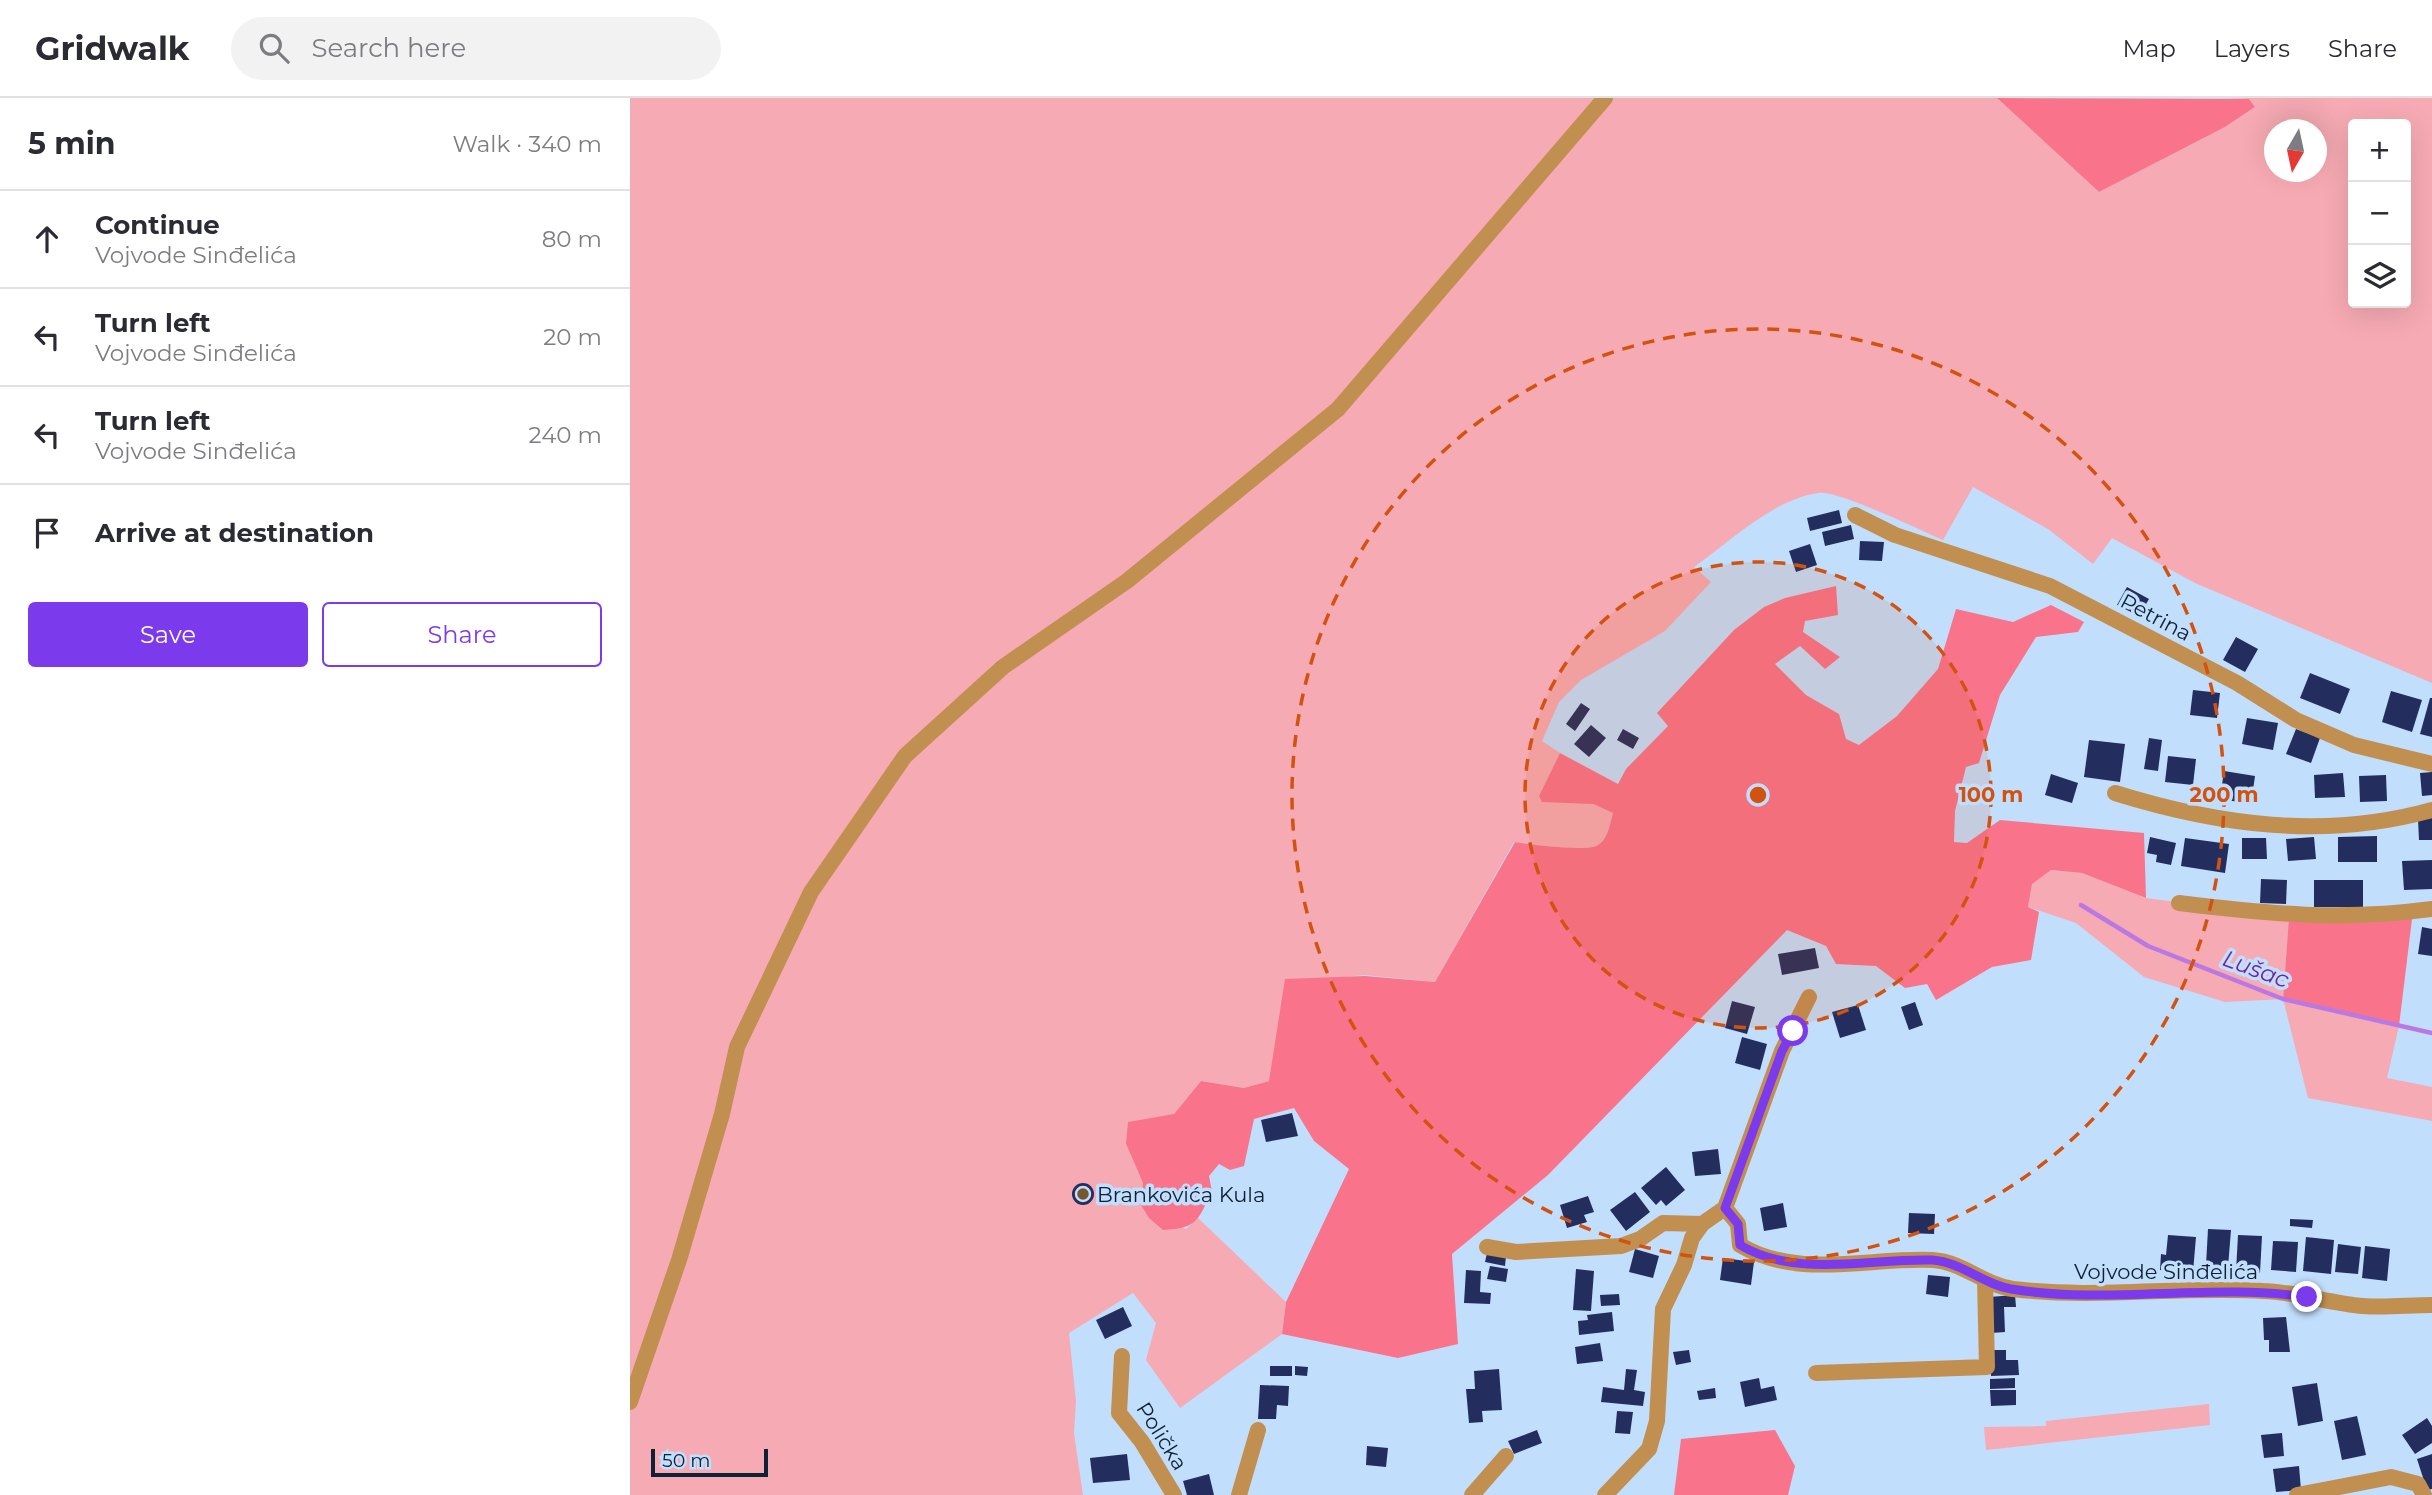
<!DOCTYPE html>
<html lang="en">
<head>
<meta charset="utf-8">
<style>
  :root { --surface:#fff; --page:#f2f2f3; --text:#2b2b33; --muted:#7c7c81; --line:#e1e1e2; --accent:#7c3aed }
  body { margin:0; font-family:Montserrat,sans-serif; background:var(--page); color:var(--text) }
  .controls { position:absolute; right:21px; top:21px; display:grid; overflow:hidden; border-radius:7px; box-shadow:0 7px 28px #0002 }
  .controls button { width:63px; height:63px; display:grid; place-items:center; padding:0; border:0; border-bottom:2px solid var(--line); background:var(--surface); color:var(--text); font:35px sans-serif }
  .compass { position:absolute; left:1634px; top:21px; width:63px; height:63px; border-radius:50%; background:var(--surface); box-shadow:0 7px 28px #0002; rotate:189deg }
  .scale { position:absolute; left:21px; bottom:18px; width:117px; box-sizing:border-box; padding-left:7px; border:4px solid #0f2134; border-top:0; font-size:19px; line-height:24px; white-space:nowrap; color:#0f2134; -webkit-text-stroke:5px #c2defd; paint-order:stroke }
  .stop { position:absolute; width:21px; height:21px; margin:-16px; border:5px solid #7c3aed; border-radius:50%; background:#fff }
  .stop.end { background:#7c3aed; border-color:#fff; box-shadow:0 2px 7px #0008 }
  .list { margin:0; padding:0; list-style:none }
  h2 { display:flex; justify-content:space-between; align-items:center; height:91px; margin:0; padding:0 28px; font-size:30px }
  h2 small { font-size:23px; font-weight:400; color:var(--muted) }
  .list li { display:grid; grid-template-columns:46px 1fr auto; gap:21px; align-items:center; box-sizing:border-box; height:98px; padding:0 28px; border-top:2px solid var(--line) }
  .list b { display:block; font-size:26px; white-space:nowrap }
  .list p { margin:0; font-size:23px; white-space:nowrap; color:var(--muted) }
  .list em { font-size:23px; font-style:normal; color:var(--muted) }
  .actions { display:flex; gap:14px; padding:21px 28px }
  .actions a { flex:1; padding:16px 0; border:2px solid var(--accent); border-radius:7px; text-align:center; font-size:24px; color:var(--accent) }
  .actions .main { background:var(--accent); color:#fff }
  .icon { flex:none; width:38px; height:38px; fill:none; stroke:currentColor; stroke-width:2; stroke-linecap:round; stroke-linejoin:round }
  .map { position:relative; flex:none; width:1802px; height:1397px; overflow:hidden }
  header { display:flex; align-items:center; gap:42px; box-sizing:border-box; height:98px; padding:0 35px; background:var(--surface); border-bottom:2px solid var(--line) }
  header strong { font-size:33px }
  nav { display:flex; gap:38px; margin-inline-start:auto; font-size:24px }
  .search { width:490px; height:63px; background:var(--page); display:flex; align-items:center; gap:18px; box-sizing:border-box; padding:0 24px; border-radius:38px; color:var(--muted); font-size:26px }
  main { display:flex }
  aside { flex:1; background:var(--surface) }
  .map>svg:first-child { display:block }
  .green { fill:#f6aab3; fill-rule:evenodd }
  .forest { fill:#f9748b }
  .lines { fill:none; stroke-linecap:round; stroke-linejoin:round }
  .stream { stroke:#ba78e2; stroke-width:4.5 }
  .building { fill:#232e5f }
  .minor { stroke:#c19051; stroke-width:16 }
  .route { stroke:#7c3aed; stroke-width:9 }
  .ring { fill:none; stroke:#d25310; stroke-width:3.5; stroke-dasharray:12 9 }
  .poi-dot { fill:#76562c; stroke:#c2defd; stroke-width:2.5 }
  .labels { text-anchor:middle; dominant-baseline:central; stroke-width:7; stroke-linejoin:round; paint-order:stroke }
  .street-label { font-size:21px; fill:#0f2134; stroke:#c2defd }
  .poi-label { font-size:21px; fill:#0f2134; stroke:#c2defd; text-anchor:start }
  .water-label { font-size:23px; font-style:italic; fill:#7621a0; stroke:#c2defd }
  .centre { fill:#d25310; stroke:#c2defd; stroke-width:3.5 }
  .ring-label { font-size:21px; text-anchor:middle; font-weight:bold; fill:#d25310; stroke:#c2defd; stroke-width:7; stroke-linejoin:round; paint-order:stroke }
</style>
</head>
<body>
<header>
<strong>Gridwalk</strong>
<div class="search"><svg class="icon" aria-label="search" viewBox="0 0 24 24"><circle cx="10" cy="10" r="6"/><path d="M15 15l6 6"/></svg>Search here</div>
<nav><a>Map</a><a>Layers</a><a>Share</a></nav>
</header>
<main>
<aside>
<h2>5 min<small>Walk · 340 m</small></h2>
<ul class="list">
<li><svg class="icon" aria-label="ahead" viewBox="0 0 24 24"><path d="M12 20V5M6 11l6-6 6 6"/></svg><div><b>Continue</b><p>Vojvode Sinđelića</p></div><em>80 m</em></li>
<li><svg class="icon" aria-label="left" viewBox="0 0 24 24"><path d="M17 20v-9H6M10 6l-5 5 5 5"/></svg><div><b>Turn left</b><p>Vojvode Sinđelića</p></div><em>20 m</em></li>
<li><svg class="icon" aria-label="left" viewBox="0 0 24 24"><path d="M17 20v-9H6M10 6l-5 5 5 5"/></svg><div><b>Turn left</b><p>Vojvode Sinđelića</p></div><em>240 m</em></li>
<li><svg class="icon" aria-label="arrive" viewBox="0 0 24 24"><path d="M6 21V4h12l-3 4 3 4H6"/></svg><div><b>Arrive at destination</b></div></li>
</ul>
<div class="actions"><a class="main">Save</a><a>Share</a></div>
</aside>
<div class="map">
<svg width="1802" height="1397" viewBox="0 0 1802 1397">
  <rect width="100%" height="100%" fill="#c2defd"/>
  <g class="green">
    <path d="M 0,0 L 973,0 L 707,309 L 274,656 L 129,893 L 0,1297 Z"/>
    <path d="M 978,0 L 1367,0 L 1469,94 L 1595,29 L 1625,9 L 1619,1 L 1593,0 L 1802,0 L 1802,585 L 1565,485 L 1482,440 L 1463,466 L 1418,431 L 1343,389 L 1313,442 C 1290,432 1208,392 1188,395 C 1142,402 1101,443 1064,469 L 1081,484 L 1035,533 L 951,582 L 929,604 L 912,643 L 930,655 L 909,698 L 963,706 L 983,715 C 980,725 978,743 966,748 C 953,753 899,747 884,744 L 805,884 L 734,877 L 706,880 L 639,983 L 614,990 L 571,983 L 544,1016 L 496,1046 L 513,1085 L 511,1107 L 556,1131 L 568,1120 L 656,1204 L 652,1236 L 550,1310 L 516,1262 L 526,1225 L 503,1195 L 439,1235 L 446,1303 L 444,1335 L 453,1397 L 0,1397 L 0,1310 L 109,950 L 183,796 L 277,659 L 374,571 L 710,312 ZM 1723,26 L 1776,26 L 1776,205 L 1723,205 ZM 1644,32 L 1686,32 L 1686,74 L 1644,74 Z"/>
    <path d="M 1421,772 L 1452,775 L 1516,800 L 1659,819 L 1653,901 L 1769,928 L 1757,980 L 1802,989 L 1802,1023 L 1678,1000 L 1653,901 L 1595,904 L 1514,879 L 1446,825 L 1398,809 L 1402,785 Z"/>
    <path d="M 1579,1306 L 1580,1327 L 1356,1352 L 1354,1329 L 1416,1328 L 1416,1323 Z"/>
  </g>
  <g class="forest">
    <path d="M 1367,0 L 1619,1 L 1625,9 L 1595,29 L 1469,94 Z"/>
    <path d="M 1206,488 L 1208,517 L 1175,523 L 1173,534 L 1210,559 L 1195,571 L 1170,548 L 1145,566 L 1176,597 L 1209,616 L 1216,641 L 1229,647 L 1267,618 L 1308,571 L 1326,511 L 1383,524 L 1421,507 L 1454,524 L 1448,534 L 1406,539 L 1370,597 L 1349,665 L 1336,669 L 1325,713 L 1324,744 L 1337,745 L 1370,722 L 1514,735 L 1516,800 L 1452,775 L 1421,772 L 1402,786 L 1398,809 L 1409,814 L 1401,862 L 1362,869 L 1306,902 L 1297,886 L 1275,890 L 1246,868 L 1206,866 L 1196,848 L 1157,832 L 918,1077 L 822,1156 L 828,1246 L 768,1260 L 652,1236 L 656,1204 L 719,1071 L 684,1043 L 664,1010 L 624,1021 L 614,1068 L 600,1072 L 589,1066 L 579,1078 L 582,1094 C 567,1123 568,1130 533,1132 L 519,1120 L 511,1107 L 513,1085 L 496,1046 L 498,1024 L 544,1016 L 571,983 L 614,990 L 639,983 L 655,881 L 735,878 L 805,884 L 885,744 C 899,747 954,753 966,748 C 978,743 980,725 983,715 L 963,706 L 912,704 L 909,698 L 930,655 L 988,686 L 996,671 L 1038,628 L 1027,615 L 1104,532 L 1134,509 L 1155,500 Z"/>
    <path d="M 1783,813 L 1769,928 L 1653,901 L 1659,819 Z"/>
    <path d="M 1145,1332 L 1165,1368 L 1158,1397 L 1044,1397 L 1051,1341 Z"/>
  </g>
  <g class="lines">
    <path class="stream" d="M 1451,807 L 1518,848 L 1653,901 L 1802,935"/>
  </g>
  <g class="building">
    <path d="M 1209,412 L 1212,425 L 1180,433 L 1177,420 Z"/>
    <path d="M 1221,427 L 1224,441 L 1195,448 L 1192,434 Z"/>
    <path d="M 1230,443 L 1254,444 L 1252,463 L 1229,462 Z"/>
    <path d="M 1180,446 L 1187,467 L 1166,474 L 1159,453 Z"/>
    <path d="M 1497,489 L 1519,501 L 1509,518 L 1487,507 Z"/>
    <path d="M 1606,539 L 1628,551 L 1615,574 L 1593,562 Z"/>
    <path d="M 1680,575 L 1720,591 L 1710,616 L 1670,600 Z"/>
    <path d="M 1563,592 L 1590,595 L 1587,620 L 1560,617 Z"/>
    <path d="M 1761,593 L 1792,602 L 1782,634 L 1752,624 Z"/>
    <path d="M 1800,600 L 1802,600 L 1802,639 L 1790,636 Z"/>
    <path d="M 951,605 L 960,611 L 945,633 L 936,626 Z"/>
    <path d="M 1617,620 L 1648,625 L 1643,652 L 1612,646 Z"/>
    <path d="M 961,627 L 976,640 L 959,659 L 944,646 Z"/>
    <path d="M 993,631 L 1009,640 L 1003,651 L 987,642 Z"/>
    <path d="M 1666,631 L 1690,640 L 1681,665 L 1656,656 Z"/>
    <path d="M 1519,640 L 1532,642 L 1528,673 L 1514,671 Z"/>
    <path d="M 1459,642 L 1495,646 L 1490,684 L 1454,679 Z"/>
    <path d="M 1538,658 L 1566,661 L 1563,687 L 1535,684 Z"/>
    <path d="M 1594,673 L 1625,678 L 1621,706 L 1590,701 Z"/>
    <path d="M 1802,674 L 1802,697 L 1792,698 L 1790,675 Z"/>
    <path d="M 1713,675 L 1715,699 L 1685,700 L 1684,677 Z"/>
    <path d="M 1421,676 L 1448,685 L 1442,705 L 1415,697 Z"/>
    <path d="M 1756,677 L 1757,703 L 1730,704 L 1729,678 Z"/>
    <path d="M 1802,720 L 1802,742 L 1789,742 L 1788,721 Z"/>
    <path d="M 1747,738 L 1747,764 L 1708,764 L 1708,739 Z"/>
    <path d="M 1520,739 L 1546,745 L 1541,767 L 1526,764 L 1527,757 L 1517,755 Z"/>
    <path d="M 1684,739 L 1686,761 L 1658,763 L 1656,741 Z"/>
    <path d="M 1555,740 L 1599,746 L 1595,775 L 1551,768 Z"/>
    <path d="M 1612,740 L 1636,740 L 1637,761 L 1612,761 Z"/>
    <path d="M 1802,762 L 1802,791 L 1774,792 L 1772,763 Z"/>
    <path d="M 1631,781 L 1657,782 L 1656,806 L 1630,805 Z"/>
    <rect x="1684" y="782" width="49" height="27"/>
    <path d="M 1792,829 L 1802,831 L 1802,858 L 1788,856 Z"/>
    <path d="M 1185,850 L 1189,870 L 1152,877 L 1148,856 Z"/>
    <path d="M 1102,903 L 1125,909 L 1117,936 L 1095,930 Z"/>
    <path d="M 1285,904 L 1293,927 L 1279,932 L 1271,909 Z"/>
    <path d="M 1228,907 L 1236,932 L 1210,940 L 1202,914 Z"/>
    <path d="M 1112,939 L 1137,946 L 1130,972 L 1105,965 Z"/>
    <path d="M 662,1015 L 668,1038 L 636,1044 L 631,1022 Z"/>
    <path d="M 1088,1051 L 1091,1076 L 1065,1078 L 1062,1054 Z"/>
    <path d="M 1036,1069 L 1055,1092 L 1036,1108 L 1031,1102 L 1026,1107 L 1011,1090 Z"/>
    <circle cx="453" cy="1096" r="11"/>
    <path d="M 1005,1094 L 1020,1114 L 996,1133 L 980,1112 Z"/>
    <path d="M 958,1098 L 964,1114 L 954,1117 L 957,1124 L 937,1130 L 930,1107 Z"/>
    <path d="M 1153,1105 L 1157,1129 L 1134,1133 L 1130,1110 Z"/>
    <path d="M 1279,1115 L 1305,1116 L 1304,1136 L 1278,1135 Z"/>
    <path d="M 1660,1121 L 1683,1122 L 1682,1130 L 1660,1128 Z"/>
    <path d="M 1578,1131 L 1601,1132 L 1598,1169 L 1576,1167 Z"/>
    <path d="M 1538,1137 L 1566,1139 L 1563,1174 L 1530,1172 L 1531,1156 L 1536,1157 Z"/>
    <path d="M 1608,1137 L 1632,1138 L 1630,1175 L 1606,1173 Z"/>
    <path d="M 1676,1139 L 1704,1142 L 1701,1176 L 1673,1173 Z"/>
    <path d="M 1643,1143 L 1668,1144 L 1666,1174 L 1641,1172 Z"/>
    <path d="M 1708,1146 L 1731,1149 L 1728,1176 L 1705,1174 Z"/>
    <path d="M 1735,1148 L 1760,1151 L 1757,1183 L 1732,1180 Z"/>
    <path d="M 1005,1151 L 1029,1158 L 1023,1180 L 999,1174 Z"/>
    <path d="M 857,1155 L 876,1158 L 875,1168 L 855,1164 Z"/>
    <path d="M 1093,1160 L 1124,1164 L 1121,1187 L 1090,1182 Z"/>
    <path d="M 860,1168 L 878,1171 L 876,1184 L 857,1181 Z"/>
    <path d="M 946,1171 L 964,1173 L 961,1213 L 943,1212 Z"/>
    <path d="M 836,1172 L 851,1173 L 850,1194 L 861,1195 L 860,1206 L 834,1205 Z"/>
    <path d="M 1298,1177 L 1320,1179 L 1318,1199 L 1296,1196 Z"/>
    <path d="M 989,1196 L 990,1207 L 971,1208 L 970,1197 Z"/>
    <path d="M 1385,1197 L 1386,1209 L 1374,1209 L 1375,1234 L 1361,1235 L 1359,1199 Z"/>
    <path d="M 493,1209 L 502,1228 L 475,1241 L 466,1222 Z"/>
    <path d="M 982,1214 L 984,1233 L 949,1237 L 948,1223 L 958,1222 L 957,1217 Z"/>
    <path d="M 1656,1219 L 1660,1254 L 1639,1254 L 1639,1242 L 1634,1242 L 1633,1220 Z"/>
    <path d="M 970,1245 L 973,1263 L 947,1266 L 945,1249 Z"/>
    <path d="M 1059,1252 L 1061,1264 L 1046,1267 L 1043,1254 Z"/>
    <path d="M 1360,1252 L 1376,1252 L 1376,1262 L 1388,1262 L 1389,1277 L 1361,1278 Z"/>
    <rect x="640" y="1268" width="22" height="10"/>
    <path d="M 665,1268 L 678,1269 L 677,1278 L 665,1277 Z"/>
    <path d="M 869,1271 L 872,1312 L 852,1313 L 853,1324 L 839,1325 L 836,1291 L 845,1291 L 844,1273 Z"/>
    <path d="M 996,1271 L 1007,1272 L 1004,1292 L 1015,1294 L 1013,1308 L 971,1304 L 973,1289 L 994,1292 Z"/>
    <path d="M 1129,1280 L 1131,1291 L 1144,1288 L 1147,1302 L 1115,1309 L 1110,1284 Z"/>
    <path d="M 1385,1280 L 1385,1290 L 1360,1291 L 1360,1281 Z"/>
    <path d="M 1687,1285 L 1693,1323 L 1668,1328 L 1662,1289 Z"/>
    <path d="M 630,1287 L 659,1288 L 658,1308 L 647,1307 L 646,1321 L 628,1321 Z"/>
    <path d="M 1085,1290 L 1086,1300 L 1069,1302 L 1067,1293 Z"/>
    <path d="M 1360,1292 L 1386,1292 L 1386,1307 L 1361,1308 Z"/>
    <path d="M 987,1313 L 1003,1314 L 1000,1336 L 985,1335 Z"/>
    <path d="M 1727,1318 L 1736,1357 L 1712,1362 L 1704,1323 Z"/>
    <path d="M 1797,1320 L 1802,1328 L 1802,1345 L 1785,1356 L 1772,1337 Z"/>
    <path d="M 907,1332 L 912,1345 L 884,1356 L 878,1343 Z"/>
    <path d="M 1652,1335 L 1654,1358 L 1634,1360 L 1631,1337 Z"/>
    <path d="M 737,1348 L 758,1350 L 756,1369 L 736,1367 Z"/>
    <path d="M 497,1356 L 500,1382 L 463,1385 L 460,1360 Z"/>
    <path d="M 1802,1356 L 1802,1391 L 1797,1392 L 1787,1361 Z"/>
    <path d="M 1669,1368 L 1671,1392 L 1646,1394 L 1643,1371 Z"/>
    <path d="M 579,1376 L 584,1397 L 557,1397 L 553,1383 Z"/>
  </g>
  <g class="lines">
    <g class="minor">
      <path d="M 1225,417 L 1265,437 L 1420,488 L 1607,585 L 1666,622 L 1724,647 L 1802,666"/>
      <path d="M 1485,695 C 1588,727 1695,742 1802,712"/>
      <path d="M 1549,805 C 1639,816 1712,823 1802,811"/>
      <path d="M 1095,1110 L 1108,1126 L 1110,1147 C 1168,1182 1239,1159 1303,1162 C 1333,1164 1354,1187 1383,1191 C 1466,1201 1550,1188 1633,1193 C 1667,1194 1699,1205 1733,1208 C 1755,1210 1779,1207 1802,1207"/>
      <path d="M 857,1149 L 886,1154 L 991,1148 L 1010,1141 L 1033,1125 L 1072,1126"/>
      <path d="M 492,1258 L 489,1315 L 512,1344 L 544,1397"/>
      <path d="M 1186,1275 L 1357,1269 L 1355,1182"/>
      <path d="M 0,1304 L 49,1162 L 92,1016 L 107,949 L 181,794 L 275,658 L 373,569 L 497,483 L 708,311 L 975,0"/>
      <path d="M 609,1397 L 628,1332"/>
      <path d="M 842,1397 L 876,1358"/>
      <path d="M 975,1397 L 1019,1351 L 1027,1323 L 1033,1211 L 1054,1167 L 1062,1140 L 1072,1126 L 1095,1110 L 1152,953 L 1179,899"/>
      <path d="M 1667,1397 L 1761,1379 L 1788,1386 L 1794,1397"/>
    </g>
  </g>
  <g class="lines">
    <path class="route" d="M 1163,933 L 1152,953 L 1095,1110 L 1108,1126 L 1110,1147 C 1167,1181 1239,1160 1302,1162 C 1332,1164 1352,1186 1381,1191 C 1479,1207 1579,1185 1677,1199"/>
  </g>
  <circle cx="1128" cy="697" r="233" fill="#d25310" fill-opacity=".12"/>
  <g class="ring">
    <circle cx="1128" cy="697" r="233"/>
    <circle cx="1128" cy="697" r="466"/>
  </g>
  <circle class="poi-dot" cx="453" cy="1096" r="7"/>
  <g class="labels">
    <g class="street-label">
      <text transform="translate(1526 519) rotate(28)">Petrina</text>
      <text x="1536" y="1173">Vojvode Sinđelića</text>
      <text transform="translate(532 1338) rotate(58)">Polička</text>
    </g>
    <g class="poi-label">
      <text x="467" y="1096">Brankovića Kula</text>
    </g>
    <g class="water-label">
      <text transform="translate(1626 871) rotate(20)">Lušac</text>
    </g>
  </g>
  <circle cx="1128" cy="697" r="10" class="centre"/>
  <g class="ring-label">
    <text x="1361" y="704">100 m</text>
    <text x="1594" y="704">200 m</text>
  </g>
</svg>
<div class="controls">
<button>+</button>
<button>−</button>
<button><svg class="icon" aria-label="layers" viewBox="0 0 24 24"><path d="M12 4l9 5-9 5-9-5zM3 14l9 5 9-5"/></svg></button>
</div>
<svg class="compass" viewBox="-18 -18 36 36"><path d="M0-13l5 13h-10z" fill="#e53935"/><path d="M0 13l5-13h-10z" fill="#7c7c81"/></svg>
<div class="scale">50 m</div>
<div class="stop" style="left:1163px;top:933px"></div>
<div class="stop end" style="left:1677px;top:1199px"></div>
</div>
</main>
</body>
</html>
